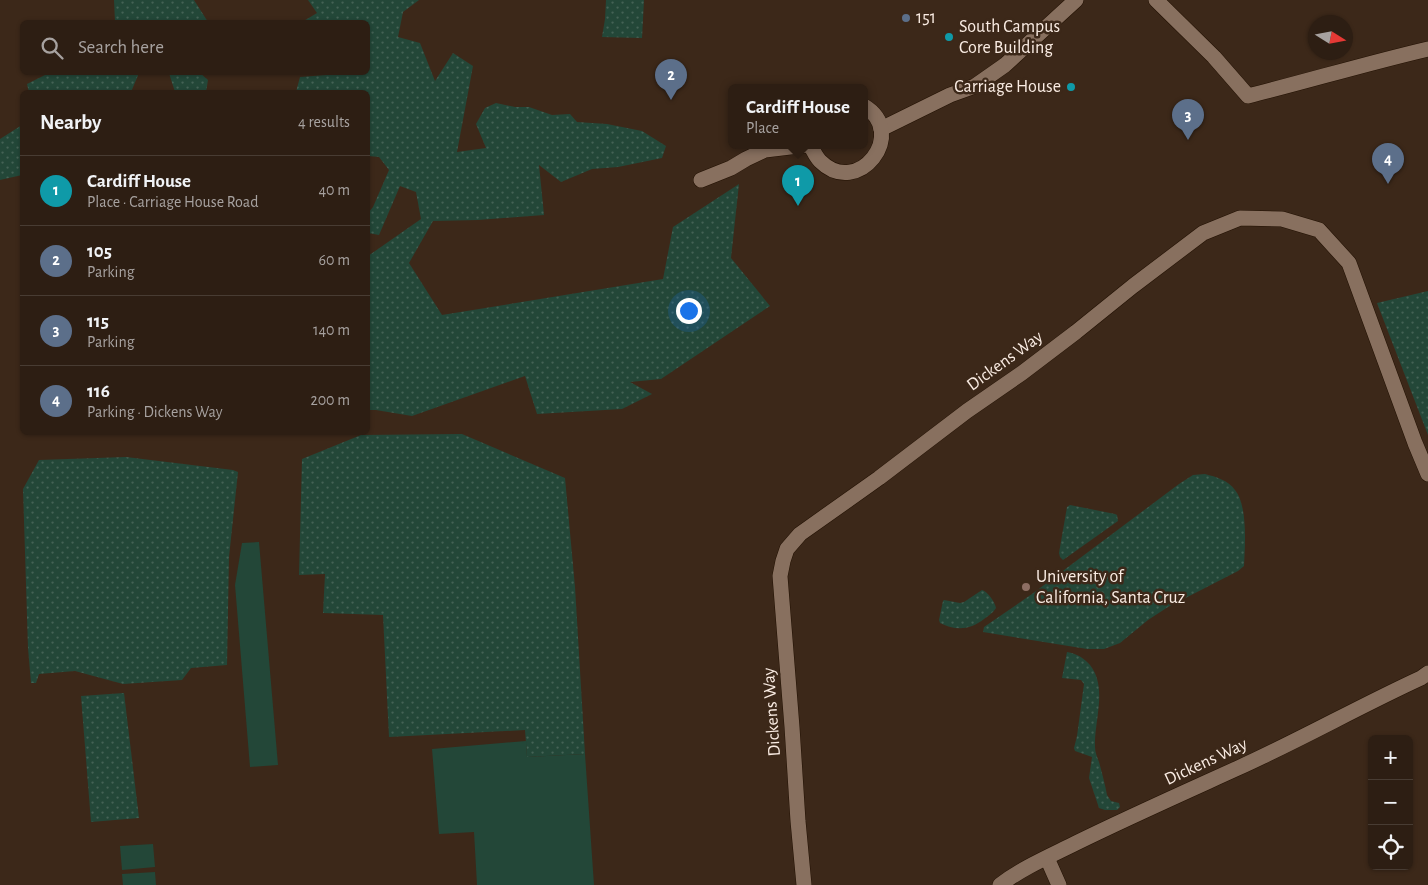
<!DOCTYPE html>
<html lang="en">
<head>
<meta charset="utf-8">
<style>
  :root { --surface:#2d1e13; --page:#392b21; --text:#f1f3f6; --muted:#a7a2a0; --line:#483c33; --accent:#8c9099 }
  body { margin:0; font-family:"Alegreya Sans",sans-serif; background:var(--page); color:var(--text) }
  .controls { position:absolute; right:15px; bottom:15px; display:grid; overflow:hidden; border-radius:8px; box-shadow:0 1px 4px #0004 }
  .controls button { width:45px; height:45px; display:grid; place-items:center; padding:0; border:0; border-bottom:1px solid var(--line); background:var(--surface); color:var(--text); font:25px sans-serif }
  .compass { position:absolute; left:1308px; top:15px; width:45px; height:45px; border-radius:50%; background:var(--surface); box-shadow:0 1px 4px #0004; rotate:101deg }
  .you { position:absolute; left:688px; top:310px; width:18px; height:18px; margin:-12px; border:4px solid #fff; border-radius:50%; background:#1a73e8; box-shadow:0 0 0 8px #1a73e833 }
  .badge { display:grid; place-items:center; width:32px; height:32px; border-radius:50%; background:var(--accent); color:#fff; font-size:16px; font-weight:700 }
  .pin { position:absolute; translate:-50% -41px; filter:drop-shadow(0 1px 2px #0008) }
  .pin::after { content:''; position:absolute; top:26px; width:18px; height:15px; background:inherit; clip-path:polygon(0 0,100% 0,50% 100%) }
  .popup { position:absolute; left:728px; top:84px; width:140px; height:65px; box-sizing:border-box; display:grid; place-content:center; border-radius:8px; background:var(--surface); filter:drop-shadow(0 1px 4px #0005); font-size:16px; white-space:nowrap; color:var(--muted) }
  .popup b { font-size:19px; color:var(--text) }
  .popup::after { content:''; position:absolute; left:50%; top:100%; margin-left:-10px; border:10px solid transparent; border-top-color:var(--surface) }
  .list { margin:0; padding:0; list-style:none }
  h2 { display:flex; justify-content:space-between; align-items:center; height:65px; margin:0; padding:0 20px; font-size:21px }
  h2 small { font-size:16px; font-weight:400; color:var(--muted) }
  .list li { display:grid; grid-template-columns:32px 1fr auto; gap:15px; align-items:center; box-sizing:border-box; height:70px; padding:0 20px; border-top:1px solid var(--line) }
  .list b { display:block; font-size:19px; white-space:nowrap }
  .list p { margin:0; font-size:16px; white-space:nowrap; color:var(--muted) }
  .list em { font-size:16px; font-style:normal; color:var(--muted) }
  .icon { flex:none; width:28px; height:28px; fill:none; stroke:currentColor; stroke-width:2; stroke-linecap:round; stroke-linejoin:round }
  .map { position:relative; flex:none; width:1428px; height:885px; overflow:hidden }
  .search { position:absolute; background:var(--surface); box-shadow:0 1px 4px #0004; left:20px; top:20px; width:350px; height:55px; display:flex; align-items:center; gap:12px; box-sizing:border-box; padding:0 18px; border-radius:8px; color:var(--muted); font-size:19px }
  .panel { position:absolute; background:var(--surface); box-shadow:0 1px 4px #0004; left:20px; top:90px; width:350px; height:345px; border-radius:8px }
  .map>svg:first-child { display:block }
  .grass { fill:url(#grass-dots) }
  .garden { fill:#234738 }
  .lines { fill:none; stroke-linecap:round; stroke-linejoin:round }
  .street-casing { stroke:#221103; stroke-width:16 }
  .street { stroke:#88705f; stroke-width:15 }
  .service-dot { fill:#5c6f8a; stroke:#3c2819; stroke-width:2 }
  .culture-dot { fill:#0f9aa8; stroke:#3c2819; stroke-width:2 }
  .education-dot { fill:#8d6e63; stroke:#3c2819; stroke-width:2 }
  .labels { text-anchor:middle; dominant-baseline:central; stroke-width:5; stroke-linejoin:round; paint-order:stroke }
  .poi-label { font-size:18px; fill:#faece3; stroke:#3c2819; text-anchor:start }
  .street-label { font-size:18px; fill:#faece3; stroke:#3c2819 }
</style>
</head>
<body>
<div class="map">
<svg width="1428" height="885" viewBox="0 0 1428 885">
  <defs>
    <pattern id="grass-dots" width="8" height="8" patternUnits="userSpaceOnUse" patternTransform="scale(1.25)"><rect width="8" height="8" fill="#234738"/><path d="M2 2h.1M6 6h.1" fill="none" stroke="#446255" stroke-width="1.8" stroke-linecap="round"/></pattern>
  </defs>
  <rect width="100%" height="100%" fill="#3c2819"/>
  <g class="grass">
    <path d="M 114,0 L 194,0 L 208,22 L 115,22 Z"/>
    <path d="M 308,0 L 419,0 L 403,12 L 398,37 L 420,43 L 435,81 L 453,53 L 473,66 L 457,152 L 486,148 L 476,124 L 485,108 L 496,103 L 515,107 L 529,107 L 552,115 L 570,114 L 577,122 L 607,124 L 642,131 L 666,146 L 662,158 L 618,167 L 592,169 L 561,182 L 539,165 L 544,215 L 478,220 L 433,221 L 409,263 L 442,315 L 663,279 L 673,227 L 739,184 L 731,258 L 770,306 L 661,379 L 630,382 L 652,394 L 622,409 L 537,414 L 525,376 L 412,416 L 376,410 L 368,410 L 368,256 L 421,219 L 416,192 L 400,186 L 379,235 L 368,233 L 368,213 L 373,207 L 389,170 L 379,157 L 368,156 L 368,92 L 296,92 L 300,77 L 326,75 L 329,73 L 368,72 L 368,22 L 349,22 L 348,21 L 346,22 L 302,22 L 317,13 Z"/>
    <path d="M 606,0 L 644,0 L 642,38 L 602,37 L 605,19 Z"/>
    <path d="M 51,72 L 139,72 L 139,73 L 131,92 L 29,92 L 27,84 Z"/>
    <path d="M 169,73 L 200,73 L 208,80 L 206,92 L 175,92 Z"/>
    <path d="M 22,125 L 22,175 L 0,180 L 0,139 Z"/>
    <path d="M 1428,291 L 1428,435 L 1377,303 Z"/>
    <path d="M 462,434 L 565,478 L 575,587 L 585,754 L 527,757 L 525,730 L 389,737 L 383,615 L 323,613 L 325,574 L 299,575 L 302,459 L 361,435 Z"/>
    <path d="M 126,457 L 233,470 L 238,472 L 229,557 L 227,665 L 191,668 L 182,680 L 123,684 L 75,671 L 39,674 L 36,683 L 31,683 L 28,648 L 23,489 L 39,460 Z"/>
    <path d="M 1205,474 C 1216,477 1228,480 1235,490 C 1248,506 1245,546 1244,566 L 1238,571 L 1168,607 L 1148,620 L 1120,643 L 1104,649 L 1087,649 L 983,632 L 984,627 L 1032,594 L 1179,484 L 1193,475 Z"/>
    <path d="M 1070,505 L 1115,514 L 1117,515 L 1118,521 L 1063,560 L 1060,557 L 1059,553 L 1067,507 Z"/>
    <path d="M 982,590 C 988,592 995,602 996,608 C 993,613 988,616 984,619 C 970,630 956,631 940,623 L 939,620 L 943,601 L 944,600 L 960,603 L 964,602 Z"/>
    <path d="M 1067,652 C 1077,654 1083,657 1090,665 C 1108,688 1094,720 1095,747 C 1095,752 1097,757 1099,762 C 1102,773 1105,784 1107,795 L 1111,801 L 1119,803 L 1120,807 L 1117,810 L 1105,810 L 1099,808 L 1089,778 L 1092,757 L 1075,751 L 1074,748 L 1077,736 L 1084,684 L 1081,680 L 1062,678 Z"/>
    <path d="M 124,693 L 139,818 L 91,822 L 81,696 Z"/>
  </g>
  <g class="garden">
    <path d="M 259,542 L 278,765 L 250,767 L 235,585 L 242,543 Z"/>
    <path d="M 526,741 L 527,757 L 585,754 L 594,885 L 477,885 L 474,832 L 439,834 L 432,749 Z"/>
    <path d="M 153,844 L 155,867 L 122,870 L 120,846 Z"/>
    <path d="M 155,872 L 156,885 L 123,885 L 122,874 Z"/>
  </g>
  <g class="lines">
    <g class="street-casing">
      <g id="street">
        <path d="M 1156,0 L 1214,57 L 1248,96 C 1308,81 1368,63 1428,49"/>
        <path d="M 881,129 L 950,95 L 975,86 L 1005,65 L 1076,0"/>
        <path d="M 810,145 C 813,150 816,157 820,161 C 858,199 909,133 864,106"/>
        <path d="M 701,180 L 731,168 L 746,159 L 765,150 L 807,145"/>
        <path d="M 1047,858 L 1059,885"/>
        <path d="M 804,885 L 798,821 L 792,727 L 780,576 L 783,561 L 787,549 L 800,534 L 879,478 L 967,411 L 1022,373 L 1076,332 L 1133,286 L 1203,233 L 1240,218 L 1282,219 L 1319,230 L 1349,263 L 1415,443 L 1428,474"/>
        <path d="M 1000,885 C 1022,868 1050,856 1076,843 C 1129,817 1183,793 1238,768 C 1300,740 1360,706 1421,678 L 1428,673"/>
      </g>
    </g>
    <use href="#street" class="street"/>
  </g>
  <circle class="service-dot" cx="906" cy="18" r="5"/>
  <g class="culture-dot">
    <circle cx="949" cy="37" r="5"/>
    <circle cx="1071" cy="87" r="5"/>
  </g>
  <circle class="education-dot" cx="1026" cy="587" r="5"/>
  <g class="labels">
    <g class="poi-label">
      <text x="916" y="18">151</text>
      <text x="959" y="27">South Campus<tspan x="959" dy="21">Core Building</tspan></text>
      <text x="1061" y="87" text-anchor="end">Carriage House</text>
      <text x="1036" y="577">University of<tspan x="1036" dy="21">California, Santa Cruz</tspan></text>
    </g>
    <g class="street-label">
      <text transform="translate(1005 361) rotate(-36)">Dickens Way</text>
      <text transform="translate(772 712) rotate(-94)">Dickens Way</text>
      <text transform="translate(1206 762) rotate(-25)">Dickens Way</text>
    </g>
  </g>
</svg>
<div class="controls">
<button>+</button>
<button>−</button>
<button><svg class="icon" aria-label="locate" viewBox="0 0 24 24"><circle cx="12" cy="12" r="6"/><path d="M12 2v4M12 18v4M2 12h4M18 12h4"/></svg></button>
</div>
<svg class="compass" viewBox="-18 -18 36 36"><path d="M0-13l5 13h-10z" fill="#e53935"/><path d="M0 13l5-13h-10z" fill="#a7a2a0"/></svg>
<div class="you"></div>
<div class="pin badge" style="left:798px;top:206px;background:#0f9aa8">1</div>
<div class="popup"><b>Cardiff House</b>Place</div>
<div class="pin badge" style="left:671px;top:100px;background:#5c6f8a">2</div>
<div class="pin badge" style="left:1188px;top:140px;background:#5c6f8a">3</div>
<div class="pin badge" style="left:1388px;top:184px;background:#5c6f8a">4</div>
<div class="search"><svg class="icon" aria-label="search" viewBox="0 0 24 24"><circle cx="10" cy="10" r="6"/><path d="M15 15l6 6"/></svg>Search here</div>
<section class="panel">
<h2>Nearby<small>4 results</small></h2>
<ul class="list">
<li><span class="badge" style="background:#0f9aa8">1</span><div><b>Cardiff House</b><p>Place · Carriage House Road</p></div><em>40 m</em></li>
<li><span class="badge" style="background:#5c6f8a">2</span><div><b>105</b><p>Parking</p></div><em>60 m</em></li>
<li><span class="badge" style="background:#5c6f8a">3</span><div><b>115</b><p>Parking</p></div><em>140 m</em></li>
<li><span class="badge" style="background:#5c6f8a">4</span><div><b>116</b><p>Parking · Dickens Way</p></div><em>200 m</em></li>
</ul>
</section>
</div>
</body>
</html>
